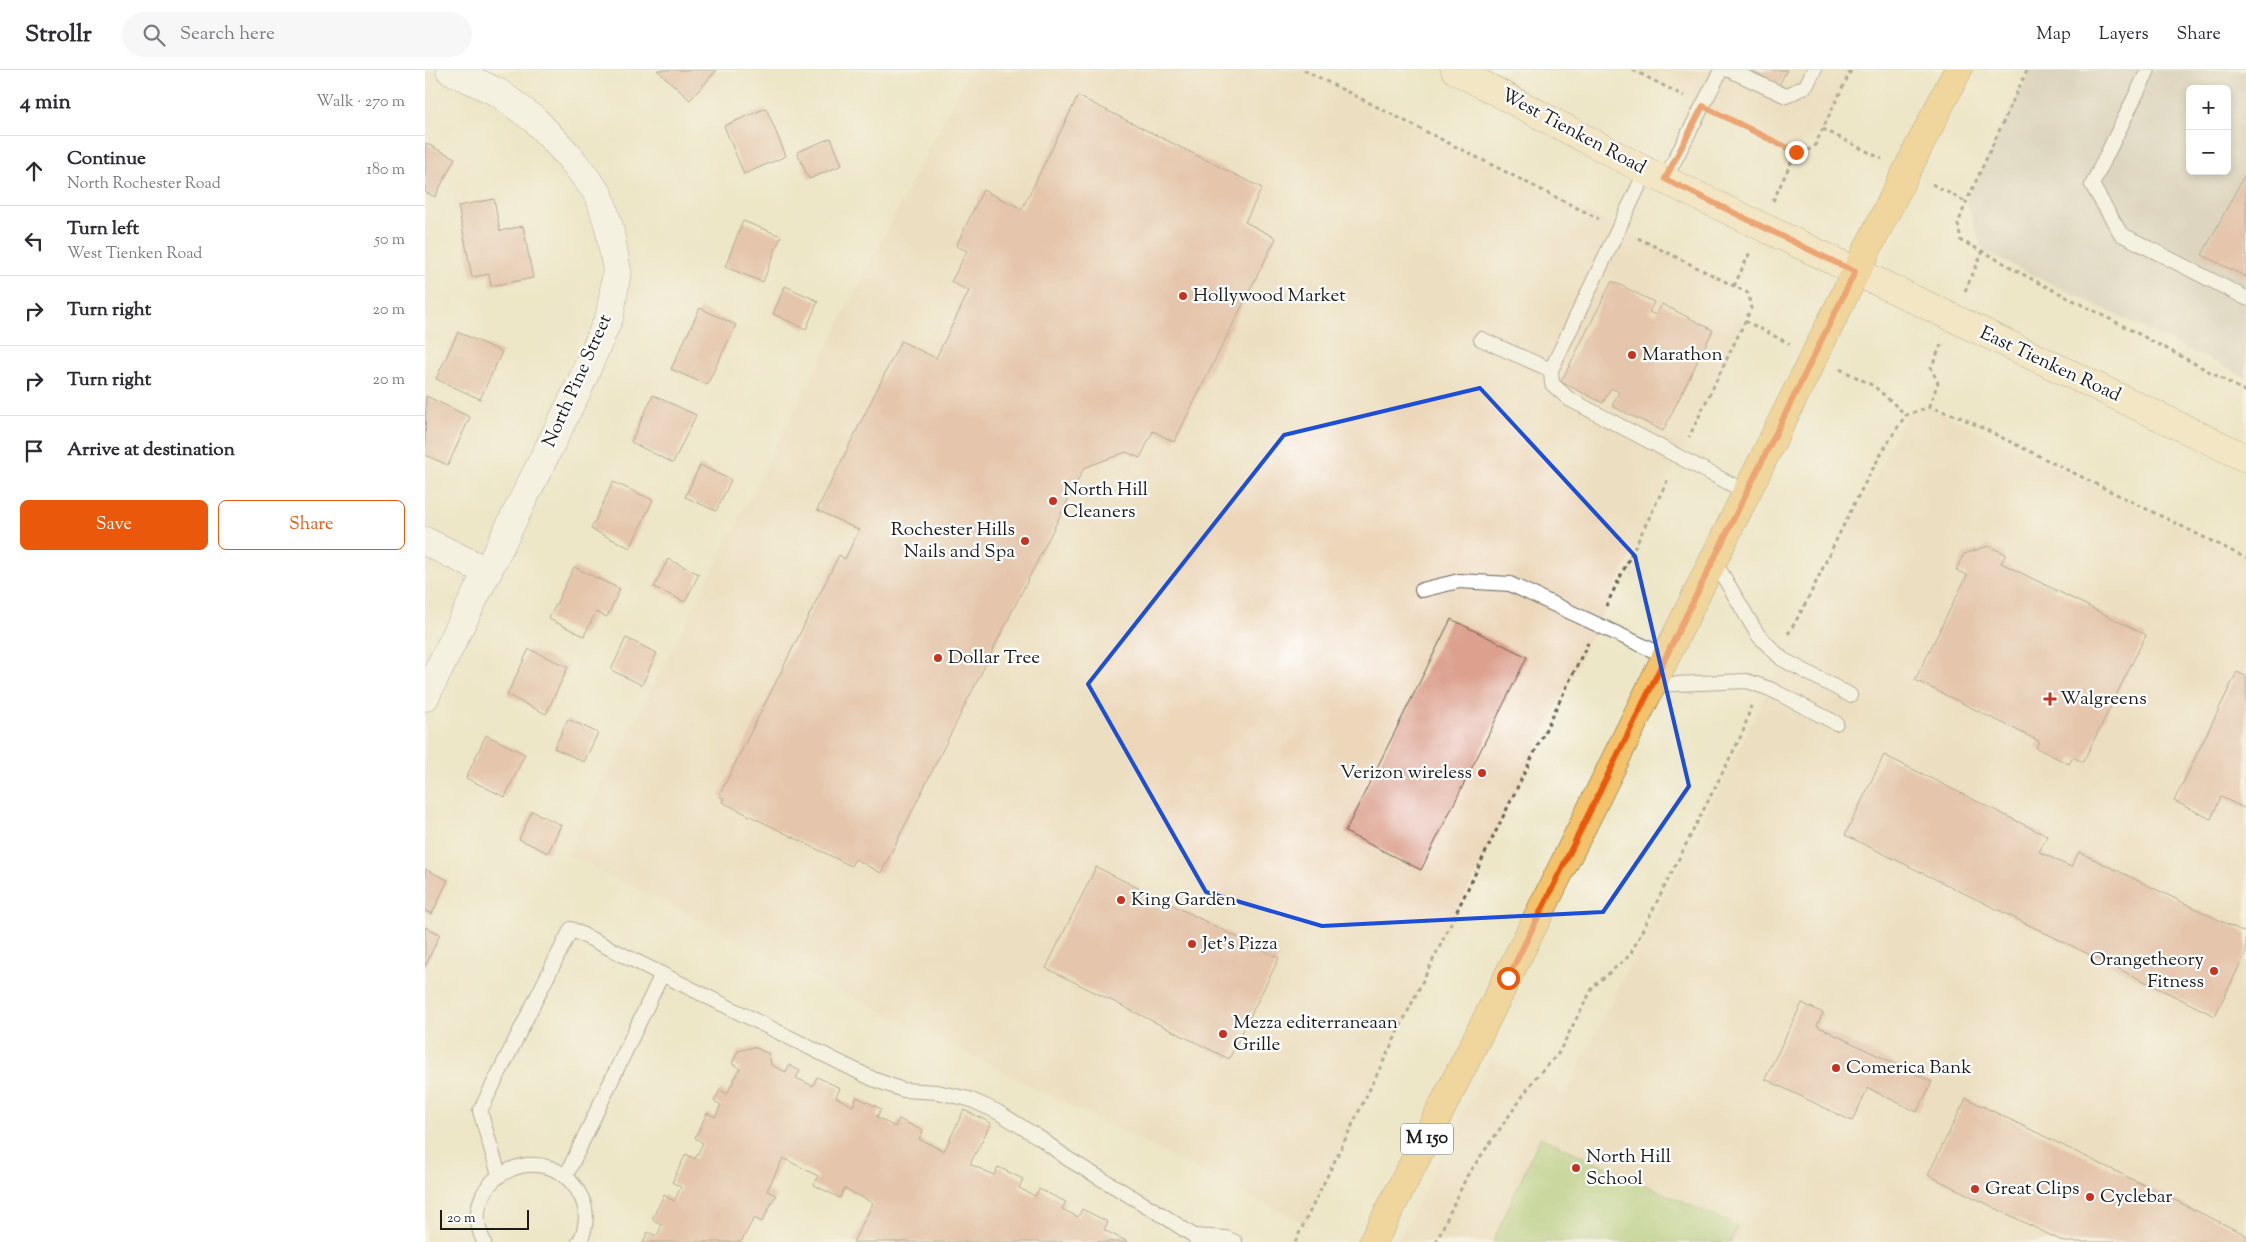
<!DOCTYPE html>
<html lang="en">
<head>
<meta charset="utf-8">
<style>
  :root { --surface:#fff; --page:#f7f7f7; --text:#2b2b33; --muted:#7c7c81; --line:#e1e1e2; --accent:#ea580c }
  body { margin:0; font-family:"Sorts Mill Goudy",serif; background:var(--page); color:var(--text) }
  .controls { position:absolute; right:15px; top:15px; display:grid; overflow:hidden; border-radius:8px; box-shadow:0 2px 8px #0003 }
  .controls button { width:45px; height:45px; display:grid; place-items:center; padding:0; border:0; border-bottom:1px solid var(--line); background:var(--surface); color:var(--text); font:25px sans-serif }
  .scale { position:absolute; left:15px; bottom:12px; width:89px; box-sizing:border-box; padding-left:5px; border:2px solid #1c1c1c; border-top:0; font-size:14px; line-height:18px; white-space:nowrap; color:#1c1c1c; -webkit-text-stroke:4px #fff; paint-order:stroke }
  .stop { position:absolute; width:15px; height:15px; margin:-11px; border:4px solid #ea580c; border-radius:50%; background:#fff }
  .stop.end { background:#ea580c; border-color:#fff; box-shadow:0 1px 5px #0008 }
  .list { margin:0; padding:0; list-style:none }
  h2 { display:flex; justify-content:space-between; align-items:center; height:65px; margin:0; padding:0 20px; font-size:21px }
  h2 small { font-size:16px; font-weight:400; color:var(--muted) }
  .list li { display:grid; grid-template-columns:32px 1fr auto; gap:15px; align-items:center; box-sizing:border-box; height:70px; padding:0 20px; border-top:1px solid var(--line) }
  .list b { display:block; font-size:19px; white-space:nowrap }
  .list p { margin:0; font-size:16px; white-space:nowrap; color:var(--muted) }
  .list em { font-size:16px; font-style:normal; color:var(--muted) }
  .actions { display:flex; gap:10px; padding:15px 20px }
  .actions a { flex:1; padding:11px 0; border:1px solid var(--accent); border-radius:8px; text-align:center; font-size:18px; color:var(--accent) }
  .actions .main { background:var(--accent); color:#fff }
  .icon { flex:none; width:28px; height:28px; fill:none; stroke:currentColor; stroke-width:2; stroke-linecap:round; stroke-linejoin:round }
  .map { position:relative; flex:none; width:1821px; height:1172px; overflow:hidden }
  header { display:flex; align-items:center; gap:30px; box-sizing:border-box; height:70px; padding:0 25px; background:var(--surface); border-bottom:1px solid var(--line) }
  header strong { font-size:24px }
  nav { display:flex; gap:28px; margin-inline-start:auto; font-size:18px }
  .search { width:350px; height:45px; background:var(--page); display:flex; align-items:center; gap:12px; box-sizing:border-box; padding:0 18px; border-radius:28px; color:var(--muted); font-size:19px }
  main { display:flex }
  aside { flex:1; background:var(--surface) }
  .map>svg:first-child { display:block }
  .built { fill:#ecd7ba }
  .industrial { fill:#cbc2b8; fill-rule:evenodd }
  .garden { fill:#a1c872; stroke:#5e7247 }
  .building { fill:#dca08e }
  .lines { fill:none; stroke-linecap:round; stroke-linejoin:round }
  .lane-casing { stroke:#656358; stroke-width:16 }
  .street-casing { stroke:#656358; stroke-width:29 }
  .secondary-casing { stroke:#656358; stroke-width:29 }
  .primary-casing { stroke:#656358; stroke-width:29 }
  .path { stroke:#656358; stroke-width:3; stroke-dasharray:4 4; stroke-linecap:butt }
  .lane { stroke:#fff; stroke-width:14 }
  .street { stroke:#fff; stroke-width:28 }
  .secondary { stroke:#fae7c3; stroke-width:28 }
  .primary { stroke:#f3c26a; stroke-width:28 }
  .route { stroke:#ea580c; stroke-width:6 }
  .marked { fill:none; stroke:#1d4ed8; stroke-width:4; stroke-linejoin:round }
  .poi-dot { fill:#c8321e; stroke:#fff; stroke-width:2 }
  .labels { text-anchor:middle; dominant-baseline:central; stroke-width:4.5; stroke-linejoin:round; paint-order:stroke }
  .shield { fill:#fff; stroke:#606060; stroke-width:1 }
  .shield-label { font-size:18px; font-weight:bold; fill:#1c1c1c }
  .street-label { font-size:19px; fill:#1c1c1c; stroke:#fff }
  .poi-label { font-size:19px; fill:#1c1c1c; stroke:#fff; text-anchor:start }
</style>
</head>
<body>
<header>
<strong>Strollr</strong>
<div class="search"><svg class="icon" aria-label="search" viewBox="0 0 24 24"><circle cx="10" cy="10" r="6"/><path d="M15 15l6 6"/></svg>Search here</div>
<nav><a>Map</a><a>Layers</a><a>Share</a></nav>
</header>
<main>
<aside>
<h2>4 min<small>Walk · 270 m</small></h2>
<ul class="list">
<li><svg class="icon" aria-label="ahead" viewBox="0 0 24 24"><path d="M12 20V5M6 11l6-6 6 6"/></svg><div><b>Continue</b><p>North Rochester Road</p></div><em>180 m</em></li>
<li><svg class="icon" aria-label="left" viewBox="0 0 24 24"><path d="M17 20v-9H6M10 6l-5 5 5 5"/></svg><div><b>Turn left</b><p>West Tienken Road</p></div><em>50 m</em></li>
<li><svg class="icon" aria-label="right" viewBox="0 0 24 24"><path d="M7 20v-9h11M14 6l5 5-5 5"/></svg><div><b>Turn right</b></div><em>20 m</em></li>
<li><svg class="icon" aria-label="right" viewBox="0 0 24 24"><path d="M7 20v-9h11M14 6l5 5-5 5"/></svg><div><b>Turn right</b></div><em>20 m</em></li>
<li><svg class="icon" aria-label="arrive" viewBox="0 0 24 24"><path d="M6 21V4h12l-3 4 3 4H6"/></svg><div><b>Arrive at destination</b></div></li>
</ul>
<div class="actions"><a class="main">Save</a><a>Share</a></div>
</aside>
<div class="map">
<svg width="1821" height="1172" viewBox="0 0 1821 1172">
  <rect width="100%" height="100%" fill="#fff"/>
  <filter id="ink" filterUnits="userSpaceOnUse"><feTurbulence type="fractalNoise" baseFrequency=".02" numOctaves="2"/><feDisplacementMap in="SourceGraphic" scale="10" xChannelSelector="R" yChannelSelector="G"/><feConvolveMatrix kernelMatrix="1 2 1 2 8 2 1 2 1" color-interpolation-filters="sRGB"/></filter>
  <filter id="wash" filterUnits="userSpaceOnUse"><feTurbulence type="fractalNoise" baseFrequency=".0096" numOctaves="4" result="noise"/><feDisplacementMap in="SourceGraphic" scale="20" xChannelSelector="R" yChannelSelector="G"/><feGaussianBlur stdDeviation="1.12" result="paint"/><feColorMatrix in="noise" values="0 0 0 0 0 0 0 0 0 0 0 0 0 0 0 0 0 1.4 0 .05"/><feComposite in="paint" operator="in"/></filter>
  <g filter="url(#wash)">
    <rect width="100%" height="100%" fill="#ede6c7"/>
    <g class="built">
      <path d="M 544,0 L 880,0 L 1309,216 L 1320,251 L 880,1153 L 142,784 Z"/>
      <path d="M 1206,0 L 1427,0 L 1398,59 L 1365,81 Z"/>
      <path d="M 1504,337 L 1821,488 L 1821,1172 L 973,1172 L 1066,988 L 1140,1024 L 1481,345 Z"/>
    </g>
    <path class="industrial" d="M 1605,0 L 1821,0 L 1821,307 L 1558,181 L 1541,132 ZM 1765,19 L 1802,19 L 1802,101 L 1765,101 Z"/>
    <path class="garden" d="M 1115,1067 L 1313,1157 L 1306,1172 L 1068,1172 Z"/>
    <g id="blocks">
      <g class="building">
        <path d="M 232,0 L 292,0 L 265,30 Z"/>
        <path d="M 1325,0 L 1362,0 L 1354,15 Z"/>
        <path d="M 653,26 L 837,118 L 820,152 L 851,168 L 749,372 L 728,361 L 715,388 L 701,382 L 659,398 L 456,803 L 430,789 L 426,796 L 297,732 L 299,728 L 294,726 L 414,485 L 420,489 L 434,460 L 392,440 L 476,271 L 511,288 L 544,221 L 526,212 L 542,181 L 531,176 L 558,120 L 597,139 Z"/>
        <path d="M 341,38 L 361,86 L 319,104 L 299,56 Z"/>
        <path d="M 406,68 L 417,95 L 384,109 L 372,82 Z"/>
        <path d="M 0,73 L 30,88 L 10,127 L 0,122 Z"/>
        <path d="M 1821,102 L 1821,207 L 1777,185 Z"/>
        <path d="M 69,129 L 75,161 L 98,156 L 108,208 L 66,216 L 64,204 L 47,207 L 33,136 Z"/>
        <path d="M 318,151 L 356,166 L 338,212 L 300,197 Z"/>
        <path d="M 1187,211 L 1229,232 L 1224,242 L 1231,245 L 1237,234 L 1288,260 L 1238,361 L 1187,336 L 1194,322 L 1186,318 L 1178,333 L 1136,312 Z"/>
        <path d="M 360,216 L 393,231 L 381,259 L 348,244 Z"/>
        <path d="M 275,238 L 311,255 L 282,315 L 246,299 Z"/>
        <path d="M 33,262 L 77,282 L 55,329 L 11,309 Z"/>
        <path d="M 228,325 L 271,345 L 248,393 L 206,372 Z"/>
        <path d="M 1,326 L 45,347 L 23,395 L 0,385 Z"/>
        <path d="M 275,395 L 306,410 L 291,441 L 260,427 Z"/>
        <path d="M 188,412 L 228,430 L 205,478 L 166,459 Z"/>
        <path d="M 1563,476 L 1581,484 L 1576,493 L 1721,565 L 1658,692 L 1648,687 L 1644,694 L 1611,678 L 1614,671 L 1490,610 L 1542,505 L 1531,500 L 1539,484 Z"/>
        <path d="M 243,489 L 274,504 L 260,532 L 229,517 Z"/>
        <path d="M 149,497 L 195,519 L 182,547 L 171,542 L 159,566 L 124,549 Z"/>
        <path d="M 1026,549 L 1102,587 L 996,800 L 920,762 Z"/>
        <path d="M 201,568 L 232,583 L 217,615 L 186,600 Z"/>
        <path d="M 104,579 L 143,597 L 121,644 L 82,625 Z"/>
        <path d="M 1812,602 L 1821,606 L 1821,739 L 1796,727 L 1786,749 L 1749,731 Z"/>
        <path d="M 143,649 L 173,663 L 159,692 L 129,678 Z"/>
        <path d="M 61,665 L 100,684 L 80,727 L 41,708 Z"/>
        <path d="M 1459,685 L 1622,766 L 1614,782 L 1646,797 L 1654,782 L 1821,863 L 1821,882 L 1790,946 L 1420,765 Z"/>
        <path d="M 107,741 L 136,755 L 123,783 L 94,769 Z"/>
        <path d="M 671,797 L 854,888 L 804,989 L 621,898 Z"/>
        <path d="M 0,799 L 23,810 L 7,844 L 0,841 Z"/>
        <path d="M 0,857 L 15,864 L 0,897 Z"/>
        <path d="M 1377,933 L 1398,943 L 1392,956 L 1507,1012 L 1492,1042 L 1443,1018 L 1427,1051 L 1340,1009 Z"/>
        <path d="M 329,977 L 344,984 L 346,995 L 361,1002 L 364,995 L 375,1001 L 371,1008 L 388,1016 L 392,1007 L 415,1018 L 411,1027 L 428,1036 L 432,1027 L 456,1039 L 452,1047 L 470,1057 L 474,1049 L 498,1061 L 494,1069 L 519,1081 L 539,1040 L 566,1053 L 545,1094 L 569,1105 L 573,1097 L 598,1109 L 594,1118 L 610,1126 L 614,1119 L 641,1132 L 637,1139 L 653,1147 L 657,1139 L 683,1152 L 679,1160 L 703,1172 L 428,1172 L 448,1133 L 419,1118 L 415,1128 L 389,1115 L 393,1106 L 358,1088 L 342,1121 L 351,1125 L 337,1152 L 329,1148 L 316,1172 L 218,1172 L 223,1162 L 232,1166 L 237,1155 L 227,1149 L 239,1125 L 249,1131 L 256,1117 L 247,1112 L 261,1084 L 270,1089 L 278,1073 L 270,1068 L 282,1043 L 290,1047 L 296,1035 L 289,1031 L 295,1020 L 302,1024 L 315,998 L 307,994 L 313,981 Z"/>
        <path d="M 1541,1028 L 1821,1165 L 1821,1172 L 1639,1172 L 1503,1105 Z"/>
      </g>
    </g>
  </g>
  <g filter="url(#ink)">
    <use href="#blocks" fill-opacity="0" stroke="#656358" stroke-width="1"/>
    <g class="lines">
      <g class="lane-casing">
        <g id="lane">
          <path d="M 1304,0 L 1361,26 L 1381,16 L 1389,0"/>
          <path d="M 1723,0 L 1667,115 L 1696,164 L 1821,228"/>
          <path d="M 1221,101 L 1126,300 L 1127,314 L 1144,329 L 1321,422"/>
          <path d="M 1240,109 L 1296,0"/>
          <path d="M 1056,269 L 1126,300"/>
          <path d="M 1288,489 L 1333,565 L 1357,589 L 1425,625"/>
          <path d="M 997,520 L 1034,511 L 1085,514 L 1240,586"/>
          <path d="M 1226,615 L 1322,611 L 1345,619 L 1411,653"/>
          <path d="M 74,1105 L 55,1041 L 146,859 L 448,1009 L 478,1020 L 512,1022 L 544,1029 L 571,1041 L 615,1068 L 643,1089 L 739,1146 L 769,1166 L 772,1172"/>
          <path d="M 141,1106 L 237,904"/>
          <path d="M 769,1166 L 801,1168 L 810,1172"/>
          <path d="M 59,1172 C 27,1106 127,1059 158,1131 C 163,1143 161,1161 154,1172"/>
        </g>
      </g>
      <g class="street-casing">
        <g id="street">
          <path d="M 0,471 L 63,502"/>
          <path d="M 0,627 L 155,315 L 185,245 L 192,201 L 184,157 L 174,125 L 144,86 L 110,50 L 74,23 L 25,0"/>
        </g>
      </g>
      <g class="secondary-casing">
        <path id="secondary" d="M 1030,0 L 1221,101 L 1821,388"/>
      </g>
      <g class="primary-casing">
        <path id="primary" d="M 948,1172 C 1149,784 1334,388 1533,0"/>
      </g>
      <g class="path">
        <path d="M 879,0 L 1174,149"/>
        <path d="M 1208,0 L 1259,26"/>
        <path d="M 1602,0 L 1540,135 L 1533,154 L 1536,171 C 1564,183 1589,200 1616,214 C 1685,249 1754,284 1821,322"/>
        <path d="M 1296,45 L 1365,81 L 1379,83 L 1390,75 L 1426,0"/>
        <path d="M 1398,59 L 1457,89"/>
        <path d="M 1507,114 L 1541,132"/>
        <path d="M 1348,131 L 1371,82"/>
        <path d="M 1213,168 L 1323,223 L 1326,239 L 1264,367"/>
        <path d="M 1309,216 L 1325,182"/>
        <path d="M 1540,221 L 1558,181"/>
        <path d="M 1320,251 L 1365,274"/>
        <path d="M 1415,299 L 1449,316 L 1481,345 L 1504,337 L 1533,346 L 1821,488"/>
        <path d="M 1504,337 L 1513,313 L 1506,298 L 1516,275"/>
        <path d="M 1181,536 L 1244,407"/>
        <path d="M 1363,564 C 1379,539 1392,510 1405,483 C 1428,436 1451,388 1481,345"/>
        <path d="M 870,1172 L 1163,573"/>
        <path d="M 1011,1172 L 1042,1106 L 1111,1007 L 1133,984 L 1168,917 L 1205,885 L 1318,662 L 1326,636"/>
      </g>
      <use href="#lane" class="lane"/>
      <use href="#street" class="street"/>
      <use href="#secondary" class="secondary"/>
      <use href="#primary" class="primary"/>
    </g>
  </g>
  <g class="lines" filter="url(#ink)">
    <path class="route" d="M 1083,908 L 1430,202 L 1240,109 L 1278,36 L 1371,82"/>
  </g>
  <path d="M0 0H1821V1172H0ZM 1055,318 L 1210,486 L 1264,716 L 1178,842 L 897,856 L 781,822 L 663,614 L 859,365 Z" fill="#ede6c7" fill-opacity=".55" fill-rule="evenodd"/>
  <path class="marked" d="M 1055,318 L 1210,486 L 1264,716 L 1178,842 L 897,856 L 781,822 L 663,614 L 859,365 Z"/>
  <g class="poi-dot">
    <circle cx="758" cy="226" r="5"/>
    <circle cx="1207" cy="285" r="5"/>
    <circle cx="628" cy="431" r="5"/>
    <circle cx="600" cy="471" r="5"/>
    <circle cx="513" cy="588" r="5"/>
    <path d="M1622.5 621.5h5v5h5v5h-5v5h-5v-5h-5v-5h5z"/>
    <circle cx="1057" cy="703" r="5"/>
    <circle cx="696" cy="830" r="5"/>
    <circle cx="767" cy="874" r="5"/>
    <circle cx="1789" cy="901" r="5"/>
    <circle cx="798" cy="964" r="5"/>
    <circle cx="1411" cy="998" r="5"/>
    <circle cx="1151" cy="1098" r="5"/>
    <circle cx="1550" cy="1119" r="5"/>
    <circle cx="1665" cy="1127" r="5"/>
  </g>
  <g class="labels">
    <rect class="shield" x="976" y="1053.5" width="52" height="31" rx="4"/>
    <g class="shield-label">
      <text x="1002" y="1069">M 150</text>
    </g>
    <g class="street-label">
      <text transform="translate(1148 62) rotate(28)">West Tienken Road</text>
      <text transform="translate(1625 295) rotate(25)">East Tienken Road</text>
      <text transform="translate(153 311) rotate(-66)">North Pine Street</text>
    </g>
    <g class="poi-label">
      <text x="768" y="226">Hollywood Market</text>
      <text x="1217" y="285">Marathon</text>
      <text x="638" y="420">North Hill<tspan x="638" dy="22">Cleaners</tspan></text>
      <text x="590" y="460" text-anchor="end">Rochester Hills<tspan x="590" dy="22">Nails and Spa</tspan></text>
      <text x="523" y="588">Dollar Tree</text>
      <text x="1635" y="629">Walgreens</text>
      <text x="1047" y="703" text-anchor="end">Verizon wireless</text>
      <text x="706" y="830">King Garden</text>
      <text x="777" y="874">Jet's Pizza</text>
      <text x="1779" y="890" text-anchor="end">Orangetheory<tspan x="1779" dy="22">Fitness</tspan></text>
      <text x="808" y="953">Mezza editerraneaan<tspan x="808" dy="22">Grille</tspan></text>
      <text x="1421" y="998">Comerica Bank</text>
      <text x="1161" y="1087">North Hill<tspan x="1161" dy="22">School</tspan></text>
      <text x="1560" y="1119">Great Clips</text>
      <text x="1675" y="1127">Cyclebar</text>
    </g>
  </g>
</svg>
<div class="controls">
<button>+</button>
<button>−</button>
</div>
<div class="scale">20 m</div>
<div class="stop" style="left:1083px;top:908px"></div>
<div class="stop end" style="left:1371px;top:82px"></div>
</div>
</main>
</body>
</html>
